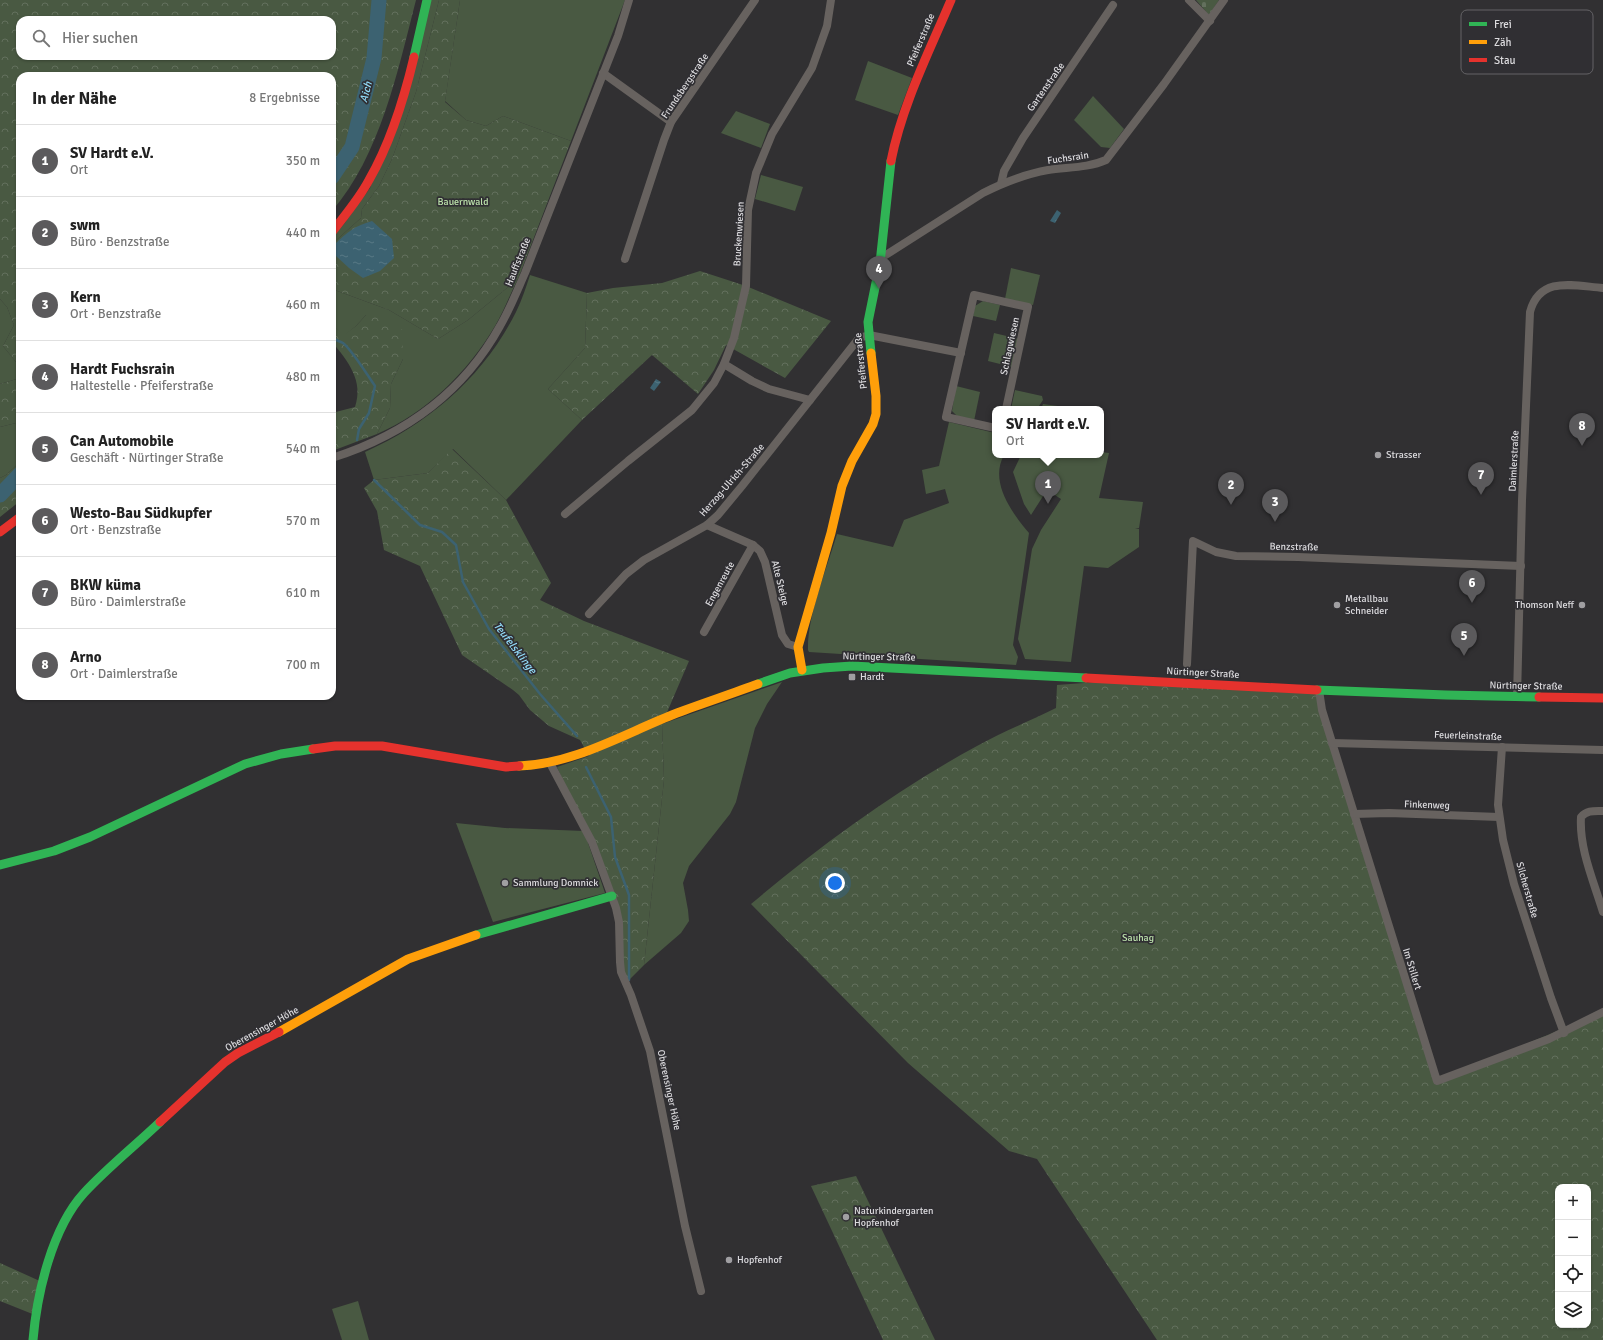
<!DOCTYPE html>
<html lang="de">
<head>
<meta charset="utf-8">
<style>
  :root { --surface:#fff; --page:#f6f6f6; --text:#222; --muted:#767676; --line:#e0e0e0; --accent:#5b5a5c }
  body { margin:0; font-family:Signika,sans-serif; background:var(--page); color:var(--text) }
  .controls { position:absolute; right:12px; bottom:12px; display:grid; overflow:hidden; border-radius:8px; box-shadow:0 1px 3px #0004 }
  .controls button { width:36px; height:36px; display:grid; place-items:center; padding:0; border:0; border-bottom:1px solid var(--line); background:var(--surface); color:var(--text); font:20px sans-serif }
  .you { position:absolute; left:835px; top:883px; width:14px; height:14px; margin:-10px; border:3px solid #fff; border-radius:50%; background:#1a73e8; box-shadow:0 0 0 6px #1a73e833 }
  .badge { display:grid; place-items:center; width:26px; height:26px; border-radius:50%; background:var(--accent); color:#fff; font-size:13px; font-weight:700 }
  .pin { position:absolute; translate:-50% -33px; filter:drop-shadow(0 1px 2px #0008) }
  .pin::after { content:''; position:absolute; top:21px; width:14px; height:12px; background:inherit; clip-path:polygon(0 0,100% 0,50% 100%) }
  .popup { position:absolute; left:992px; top:406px; width:112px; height:52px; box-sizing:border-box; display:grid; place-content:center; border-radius:8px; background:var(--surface); filter:drop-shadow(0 1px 3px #0005); font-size:13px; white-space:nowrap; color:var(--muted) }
  .popup b { font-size:15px; color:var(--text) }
  .popup::after { content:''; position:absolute; left:50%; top:100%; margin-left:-8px; border:8px solid transparent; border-top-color:var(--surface) }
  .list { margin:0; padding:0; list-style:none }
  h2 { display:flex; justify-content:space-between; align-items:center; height:52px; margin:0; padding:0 16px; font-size:17px }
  h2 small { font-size:13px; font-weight:400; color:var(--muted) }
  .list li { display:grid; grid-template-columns:26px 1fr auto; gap:12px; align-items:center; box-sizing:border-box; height:72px; padding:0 16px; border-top:1px solid var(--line) }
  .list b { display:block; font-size:15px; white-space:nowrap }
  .list p { margin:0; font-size:13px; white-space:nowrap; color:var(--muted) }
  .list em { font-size:13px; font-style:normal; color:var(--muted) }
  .icon { flex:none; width:22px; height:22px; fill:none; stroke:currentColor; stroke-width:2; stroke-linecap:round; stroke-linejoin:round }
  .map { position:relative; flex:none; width:1603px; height:1340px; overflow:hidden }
  .search { position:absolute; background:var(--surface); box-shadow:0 1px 3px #0004; left:16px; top:16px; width:320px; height:44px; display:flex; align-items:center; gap:10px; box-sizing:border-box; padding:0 14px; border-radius:12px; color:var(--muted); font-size:15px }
  .panel { position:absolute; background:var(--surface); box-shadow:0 1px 3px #0004; left:16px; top:72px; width:320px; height:628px; border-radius:12px }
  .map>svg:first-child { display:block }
  .green { fill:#495942 }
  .forest { fill:url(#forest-crowns); fill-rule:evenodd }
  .cemetery { fill:url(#cemetery-stones) }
  .water { fill:url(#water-ripples) }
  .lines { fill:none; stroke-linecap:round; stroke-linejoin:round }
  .stream { stroke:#3c6271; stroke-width:2.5 }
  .river { stroke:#3c6271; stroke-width:15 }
  .street { stroke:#67625f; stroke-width:8 }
  .fast { stroke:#30b455; stroke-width:9 }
  .slow { stroke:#ff9f0a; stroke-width:9 }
  .jam { stroke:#e5322d; stroke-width:9 }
  .poi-dot { fill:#a09fa2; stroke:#302f33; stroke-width:1.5 }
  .labels { text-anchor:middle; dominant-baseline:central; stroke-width:3.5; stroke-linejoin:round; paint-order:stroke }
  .street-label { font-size:10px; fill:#dcdbde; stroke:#302f33 }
  .park-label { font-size:10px; fill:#bde3ac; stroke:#302f33 }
  .poi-label { font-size:10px; fill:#dcdbde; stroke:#302f33; text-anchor:start }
  .water-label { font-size:11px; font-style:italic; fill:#92dbf9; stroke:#302f33 }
  .key { fill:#302f33; stroke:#646366; stroke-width:1 }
  .key-label { font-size:11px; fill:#dcdbde }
</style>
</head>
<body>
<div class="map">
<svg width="1603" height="1340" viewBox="0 0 1603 1340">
  <defs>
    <pattern id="forest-crowns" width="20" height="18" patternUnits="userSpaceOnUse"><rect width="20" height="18" fill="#495942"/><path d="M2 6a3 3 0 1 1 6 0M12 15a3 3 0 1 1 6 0" fill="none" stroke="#63705d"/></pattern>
    <pattern id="cemetery-stones" width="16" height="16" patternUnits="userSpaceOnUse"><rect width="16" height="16" fill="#495942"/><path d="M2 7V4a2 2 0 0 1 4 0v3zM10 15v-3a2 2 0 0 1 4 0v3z" fill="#63705d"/></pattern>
    <pattern id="water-ripples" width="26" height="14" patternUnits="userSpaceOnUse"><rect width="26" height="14" fill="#3c6271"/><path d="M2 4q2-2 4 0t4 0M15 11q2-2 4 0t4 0" fill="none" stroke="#587885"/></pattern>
  </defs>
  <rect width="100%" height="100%" fill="#313032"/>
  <g class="green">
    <path d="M 431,0 L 439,0 L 416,92 L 392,159 L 379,186 L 362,209 L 361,218 L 332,244 L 332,238 L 344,224 L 370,188 Z"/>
    <path d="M 460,0 L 625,0 L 571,141 L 503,116 L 486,126 L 466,120 L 445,101 Z"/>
    <path d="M 868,61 L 912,78 L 898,115 L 855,100 Z"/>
    <path d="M 1093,96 L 1124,129 L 1110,148 L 1101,147 L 1074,120 Z"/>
    <path d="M 736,111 L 770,124 L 761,148 L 721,133 Z"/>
    <path d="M 761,175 L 803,187 L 795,211 L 755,199 Z"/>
    <path d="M 1011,268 L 1040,275 L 1033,305 L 1005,299 Z"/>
    <path d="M 530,275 L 587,293 L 585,348 L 548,389 L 582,420 L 506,500 L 453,449 L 428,473 L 374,480 L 365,452 C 430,423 484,376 516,312 C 522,300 526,287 530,275 Z"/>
    <path d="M 518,279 C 510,294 504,311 495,326 C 468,372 426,413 377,434 L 390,408 L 391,384 L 403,359 L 366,315 L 356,326 L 344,336 L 332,324 L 332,289 L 389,310 L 438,339 L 468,320 Z"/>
    <path d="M 0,299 L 7,307 L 14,325 L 3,346 L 20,367 L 20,378 L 0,384 Z"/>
    <path d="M 983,301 L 1000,305 L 996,321 L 973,316 L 975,306 Z"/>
    <path d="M 994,333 L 1019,339 L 1012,367 L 988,361 Z"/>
    <path d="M 956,386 L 980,392 L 974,421 L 958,417 L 952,411 Z"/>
    <path d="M 1015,390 L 1042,396 L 1043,400 L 1037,409 L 1011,409 Z"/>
    <path d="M 1043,404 L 1080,409 L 1041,409 Z"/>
    <path d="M 20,422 L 20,462 L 6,475 L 0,478 L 0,427 Z"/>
    <path d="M 949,422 L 995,433 L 995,455 L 1004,455 C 989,482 1012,513 1029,533 L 1013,645 L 1018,657 L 1016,665 L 809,652 L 808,650 C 807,616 827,568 837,534 L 893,547 L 904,520 L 949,503 L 945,489 L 926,494 L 922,470 L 939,466 Z"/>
    <path d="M 1101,452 L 1109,453 L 1099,498 L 1143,502 L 1139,528 L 1135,528 L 1139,529 L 1139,547 L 1108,568 L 1084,566 L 1071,662 L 1025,659 L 1018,639 L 1032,549 L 1041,530 L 1061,499 L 1047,490 L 1031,515 L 1024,504 L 1013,472 L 1021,455 L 1101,455 Z"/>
    <path d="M 782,682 L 767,704 L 755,728 L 736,802 L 730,814 L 689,866 L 683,883 L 688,910 L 689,921 L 681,933 L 644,965 L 664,780 L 662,724 Z"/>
    <path d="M 456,823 L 505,828 L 584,831 L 605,893 L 493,922 Z"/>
    <path d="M 358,1301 L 369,1340 L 342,1340 L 332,1309 Z"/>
  </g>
  <g class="forest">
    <path d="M 0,0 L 416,0 C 398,70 380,156 332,211 L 332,76 L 20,76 L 20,367 L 3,346 L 14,325 L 7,307 L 0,299 ZM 20,20 L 332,20 L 332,56 L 20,56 Z"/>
    <path d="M 439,0 L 460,0 L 445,102 L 466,120 L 486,126 L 503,116 L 571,141 L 518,279 L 468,320 L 438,339 L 389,310 L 332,289 L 332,244 L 361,218 L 362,209 L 379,186 L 392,159 L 416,92 Z"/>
    <path d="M 700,271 L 746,286 L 831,321 L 785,378 L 726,345 L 714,370 L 698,394 L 652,355 L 582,420 L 548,389 L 585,348 L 587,293 L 613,288 L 662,283 Z"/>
    <path d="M 366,315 L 379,316 L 402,328 L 403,359 L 391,384 L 390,408 L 377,434 L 332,451 L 332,413 L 355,407 C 364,381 348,361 332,342 L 332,324 L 344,335 L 356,326 Z"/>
    <path d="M 20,378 L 20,422 L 0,427 L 0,384 Z"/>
    <path d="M 452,449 L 506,500 L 551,583 L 540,600 L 584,621 L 689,661 L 662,724 L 664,780 L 644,965 L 629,980 L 625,980 L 613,895 L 557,767 L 589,756 L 580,740 L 549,726 L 530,710 L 519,695 L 513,690 L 462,655 L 420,566 L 384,550 L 377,511 L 364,488 L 374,480 L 428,473 Z"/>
    <path d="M 20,462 L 20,501 L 0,517 L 0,478 L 6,475 Z"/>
    <path d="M 1125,680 L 1319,690 L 1437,1081 L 1603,1012 L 1603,1340 L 1157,1340 L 1037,1159 L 1009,1151 L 908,1063 L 751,904 C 821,845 896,790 977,746 C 1002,732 1030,721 1056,708 L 1057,685 ZM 1558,1187 L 1588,1187 L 1588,1325 L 1558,1325 Z"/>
    <path d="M 856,1176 L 935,1340 L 883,1340 L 811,1186 Z"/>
    <path d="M 0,1263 L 42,1282 L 35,1315 L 0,1301 Z"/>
  </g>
  <path class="cemetery" d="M 1196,0 L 1219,0 L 1209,15 Z"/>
  <g class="water">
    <path d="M 1057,210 L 1061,213 L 1055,223 L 1050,221 Z"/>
    <path d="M 372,221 L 392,239 L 394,258 L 380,271 L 363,278 L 349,268 L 335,255 L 334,245 C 347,232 355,226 372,221 Z"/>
    <path d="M 656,379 L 661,382 L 654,391 L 650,388 Z"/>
  </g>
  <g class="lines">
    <g class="stream">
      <path d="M 332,337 C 336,341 339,341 343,343 C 352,350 368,376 375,386 L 369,413 L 359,429 L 357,440"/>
      <path d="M 374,480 L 420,525 L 442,532 L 456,545 L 463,582 L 489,629 L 540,694 L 577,736"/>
      <path d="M 586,767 L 611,817 L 615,857 L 629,895 L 629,980"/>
    </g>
    <g class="river">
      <path d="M 332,177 L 352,147 L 374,58 L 379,0"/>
      <path d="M 0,495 L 20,474"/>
    </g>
    <g class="street">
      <path d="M 1189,0 L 1210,21"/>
      <path d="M 603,73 L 671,122"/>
      <path d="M 1001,184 L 1004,171 L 1023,138 L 1113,5"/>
      <path d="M 881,258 L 983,193 C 1003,183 1025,174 1048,170 C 1067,167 1088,168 1106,160 L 1164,84 L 1224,0"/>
      <path d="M 625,259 L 664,140 L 671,122 L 755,0"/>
      <path d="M 724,364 L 752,381 L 769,389 L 810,400"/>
      <path d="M 995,428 L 946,417 L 974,295 L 1028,307 L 1006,409"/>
      <path d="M 332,458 C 404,435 463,393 500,326 C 510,309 517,291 525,273 L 618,36 L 629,0"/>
      <path d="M 565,514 L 628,461 L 692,410 L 714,383 L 724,364 L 734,338 L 746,286 L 748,210 L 756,173 L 772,134 L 812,68 L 827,26 L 831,0"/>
      <path d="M 707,525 L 753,545 L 760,551 L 765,562 L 782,635 L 788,644 L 798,647"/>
      <path d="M 589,614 L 626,574 L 644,560 L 707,525 L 718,515 L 742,486 L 859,338 L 869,335 L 961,353"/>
      <path d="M 704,632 L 753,545"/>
      <path d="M 1187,664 L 1193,541 L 1216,552 L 1236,556 L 1298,557 L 1521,566"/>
      <path d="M 1319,690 L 1322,710 L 1437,1081 L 1549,1039 L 1603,1012"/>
      <path d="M 1517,697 L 1522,500 L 1530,312 C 1540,275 1575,286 1603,288"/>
      <path d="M 1332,743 L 1603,750"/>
      <path d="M 1502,747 L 1498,805 L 1503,840 L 1514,884 L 1551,998 L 1564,1033"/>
      <path d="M 550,763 L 592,842 L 616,908 L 619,922 L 620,962 L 621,972 L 631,995 L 650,1051 L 685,1226 L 701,1291"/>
      <path d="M 1603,811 C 1594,811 1587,810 1581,817 C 1579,849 1594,882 1603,912"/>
      <path d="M 1354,814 L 1389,813 L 1499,817"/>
    </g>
    <g class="fast">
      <path d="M 414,57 L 427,0"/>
      <path d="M 871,353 L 868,322 L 880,263 L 891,161"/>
      <path d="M 758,684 L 790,673 L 823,668 L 852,666 L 1086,678"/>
      <path d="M 1317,690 L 1446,695 L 1539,697"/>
      <path d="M 0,865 L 54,851 L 90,837 L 245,764 L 281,754 L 313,749"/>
      <path d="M 476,935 L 612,896"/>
      <path d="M 33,1340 C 37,1293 52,1228 84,1193 C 107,1168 136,1145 160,1122"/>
    </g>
    <g class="slow">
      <path d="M 802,670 L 798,647 L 831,533 L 842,486 L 852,461 L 873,424 L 876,414 L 876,396 L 871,353"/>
      <path d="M 519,766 C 575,764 625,733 677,713 C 704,703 731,694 758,684"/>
      <path d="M 279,1032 L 408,959 L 476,935"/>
    </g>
    <g class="jam">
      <path d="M 891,161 C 902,105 929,52 951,0"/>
      <path d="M 332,232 C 345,215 359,199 369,180 C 391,142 404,99 414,57"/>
      <path d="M 0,532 L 20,517"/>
      <path d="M 1086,678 L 1317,690"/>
      <path d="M 1539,697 L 1603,698"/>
      <path d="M 313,749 L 335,746 L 382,746 L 506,767 L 519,766"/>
      <path d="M 160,1122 L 225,1062 L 238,1053 L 279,1032"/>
    </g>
  </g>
  <g class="poi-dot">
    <circle cx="1378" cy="455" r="4"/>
    <circle cx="1337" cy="605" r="4"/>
    <circle cx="1582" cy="605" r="4"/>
    <rect x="848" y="673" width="8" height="8" rx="2"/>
    <circle cx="505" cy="883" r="4"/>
    <circle cx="846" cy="1217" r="4"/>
    <circle cx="729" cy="1260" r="4"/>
  </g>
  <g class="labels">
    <g class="street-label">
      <text transform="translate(921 40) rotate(-67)">Pfeiferstraße</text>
      <text transform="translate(685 86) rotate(-56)">Frundsbergstraße</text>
      <text transform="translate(1046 87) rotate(-55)">Gartenstraße</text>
      <text transform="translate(1068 158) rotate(-8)">Fuchsrain</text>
      <text transform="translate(739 234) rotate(-87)">Bruckenwiesen</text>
      <text transform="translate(518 262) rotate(-68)">Hauffstraße</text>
      <text transform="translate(1010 346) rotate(-78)">Schlagwiesen</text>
      <text transform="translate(861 361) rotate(-96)">Pfeiferstraße</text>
      <text transform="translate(1514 461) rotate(-87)">Daimlerstraße</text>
      <text transform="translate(732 480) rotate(-49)">Herzog-Ulrich-Straße</text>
      <text transform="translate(1294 547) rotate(1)">Benzstraße</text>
      <text transform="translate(780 583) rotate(76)">Alte Steige</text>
      <text transform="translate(720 584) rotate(-61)">Engenreute</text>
      <text transform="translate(879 657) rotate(1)">Nürtinger Straße</text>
      <text transform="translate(1203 673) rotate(3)">Nürtinger Straße</text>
      <text transform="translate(1526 686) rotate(1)">Nürtinger Straße</text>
      <text transform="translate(1468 736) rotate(2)">Feuerleinstraße</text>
      <text transform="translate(1427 805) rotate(2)">Finkenweg</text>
      <text transform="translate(1527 890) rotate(74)">Silcherstraße</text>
      <text transform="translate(1412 969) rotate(73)">Im Stillert</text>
      <text transform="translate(262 1029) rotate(-29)">Oberensinger Höhe</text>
      <text transform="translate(669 1090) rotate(78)">Oberensinger Höhe</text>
    </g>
    <g class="park-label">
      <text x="463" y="202">Bauernwald</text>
      <text x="1138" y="938">Sauhag</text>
    </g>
    <g class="poi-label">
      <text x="1386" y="455">Strasser</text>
      <text x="1345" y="599">Metallbau<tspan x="1345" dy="12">Schneider</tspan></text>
      <text x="1574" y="605" text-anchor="end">Thomson Neff</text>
      <text x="860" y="677">Hardt</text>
      <text x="513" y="883">Sammlung Domnick</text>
      <text x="854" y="1211">Naturkindergarten<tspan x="854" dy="12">Hopfenhof</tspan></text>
      <text x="737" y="1260">Hopfenhof</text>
    </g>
    <g class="water-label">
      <text transform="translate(366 92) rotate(-76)">Aich</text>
      <text transform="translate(515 648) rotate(52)">Teufelsklinge</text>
    </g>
  </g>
  <rect x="1461" y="10" width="132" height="64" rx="6" class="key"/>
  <rect x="1469" y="22" width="18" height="4" fill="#30b455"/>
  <rect x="1469" y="40" width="18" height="4" fill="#ff9f0a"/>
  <rect x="1469" y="58" width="18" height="4" fill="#e5322d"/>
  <g class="key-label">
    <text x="1494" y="28">Frei</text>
    <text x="1494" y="46">Zäh</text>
    <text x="1494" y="64">Stau</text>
  </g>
</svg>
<div class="controls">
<button>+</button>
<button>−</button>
<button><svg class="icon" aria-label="locate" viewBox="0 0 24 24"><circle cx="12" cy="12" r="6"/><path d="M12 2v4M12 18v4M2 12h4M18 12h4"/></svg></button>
<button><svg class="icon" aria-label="layers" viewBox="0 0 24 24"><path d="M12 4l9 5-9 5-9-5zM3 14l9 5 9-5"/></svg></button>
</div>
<div class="you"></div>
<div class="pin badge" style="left:1048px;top:504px">1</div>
<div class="popup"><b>SV Hardt e.V.</b>Ort</div>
<div class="pin badge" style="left:1231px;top:505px">2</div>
<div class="pin badge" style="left:1275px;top:522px">3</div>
<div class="pin badge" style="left:879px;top:289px">4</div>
<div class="pin badge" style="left:1464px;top:656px">5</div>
<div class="pin badge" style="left:1472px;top:603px">6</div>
<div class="pin badge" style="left:1481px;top:495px">7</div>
<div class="pin badge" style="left:1582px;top:446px">8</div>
<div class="search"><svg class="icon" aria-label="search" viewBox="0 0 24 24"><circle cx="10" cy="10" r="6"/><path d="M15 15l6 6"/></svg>Hier suchen</div>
<section class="panel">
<h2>In der Nähe<small>8 Ergebnisse</small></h2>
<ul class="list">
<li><span class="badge">1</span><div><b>SV Hardt e.V.</b><p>Ort</p></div><em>350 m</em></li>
<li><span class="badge">2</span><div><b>swm</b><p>Büro · Benzstraße</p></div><em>440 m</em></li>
<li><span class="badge">3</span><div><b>Kern</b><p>Ort · Benzstraße</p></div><em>460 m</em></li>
<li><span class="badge">4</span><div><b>Hardt Fuchsrain</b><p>Haltestelle · Pfeiferstraße</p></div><em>480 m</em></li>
<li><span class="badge">5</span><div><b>Can Automobile</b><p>Geschäft · Nürtinger Straße</p></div><em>540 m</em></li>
<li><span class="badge">6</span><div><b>Westo-Bau Südkupfer</b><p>Ort · Benzstraße</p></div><em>570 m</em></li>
<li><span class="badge">7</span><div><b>BKW küma</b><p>Büro · Daimlerstraße</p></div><em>610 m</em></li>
<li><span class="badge">8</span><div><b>Arno</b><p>Ort · Daimlerstraße</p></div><em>700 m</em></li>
</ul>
</section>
</div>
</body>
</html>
